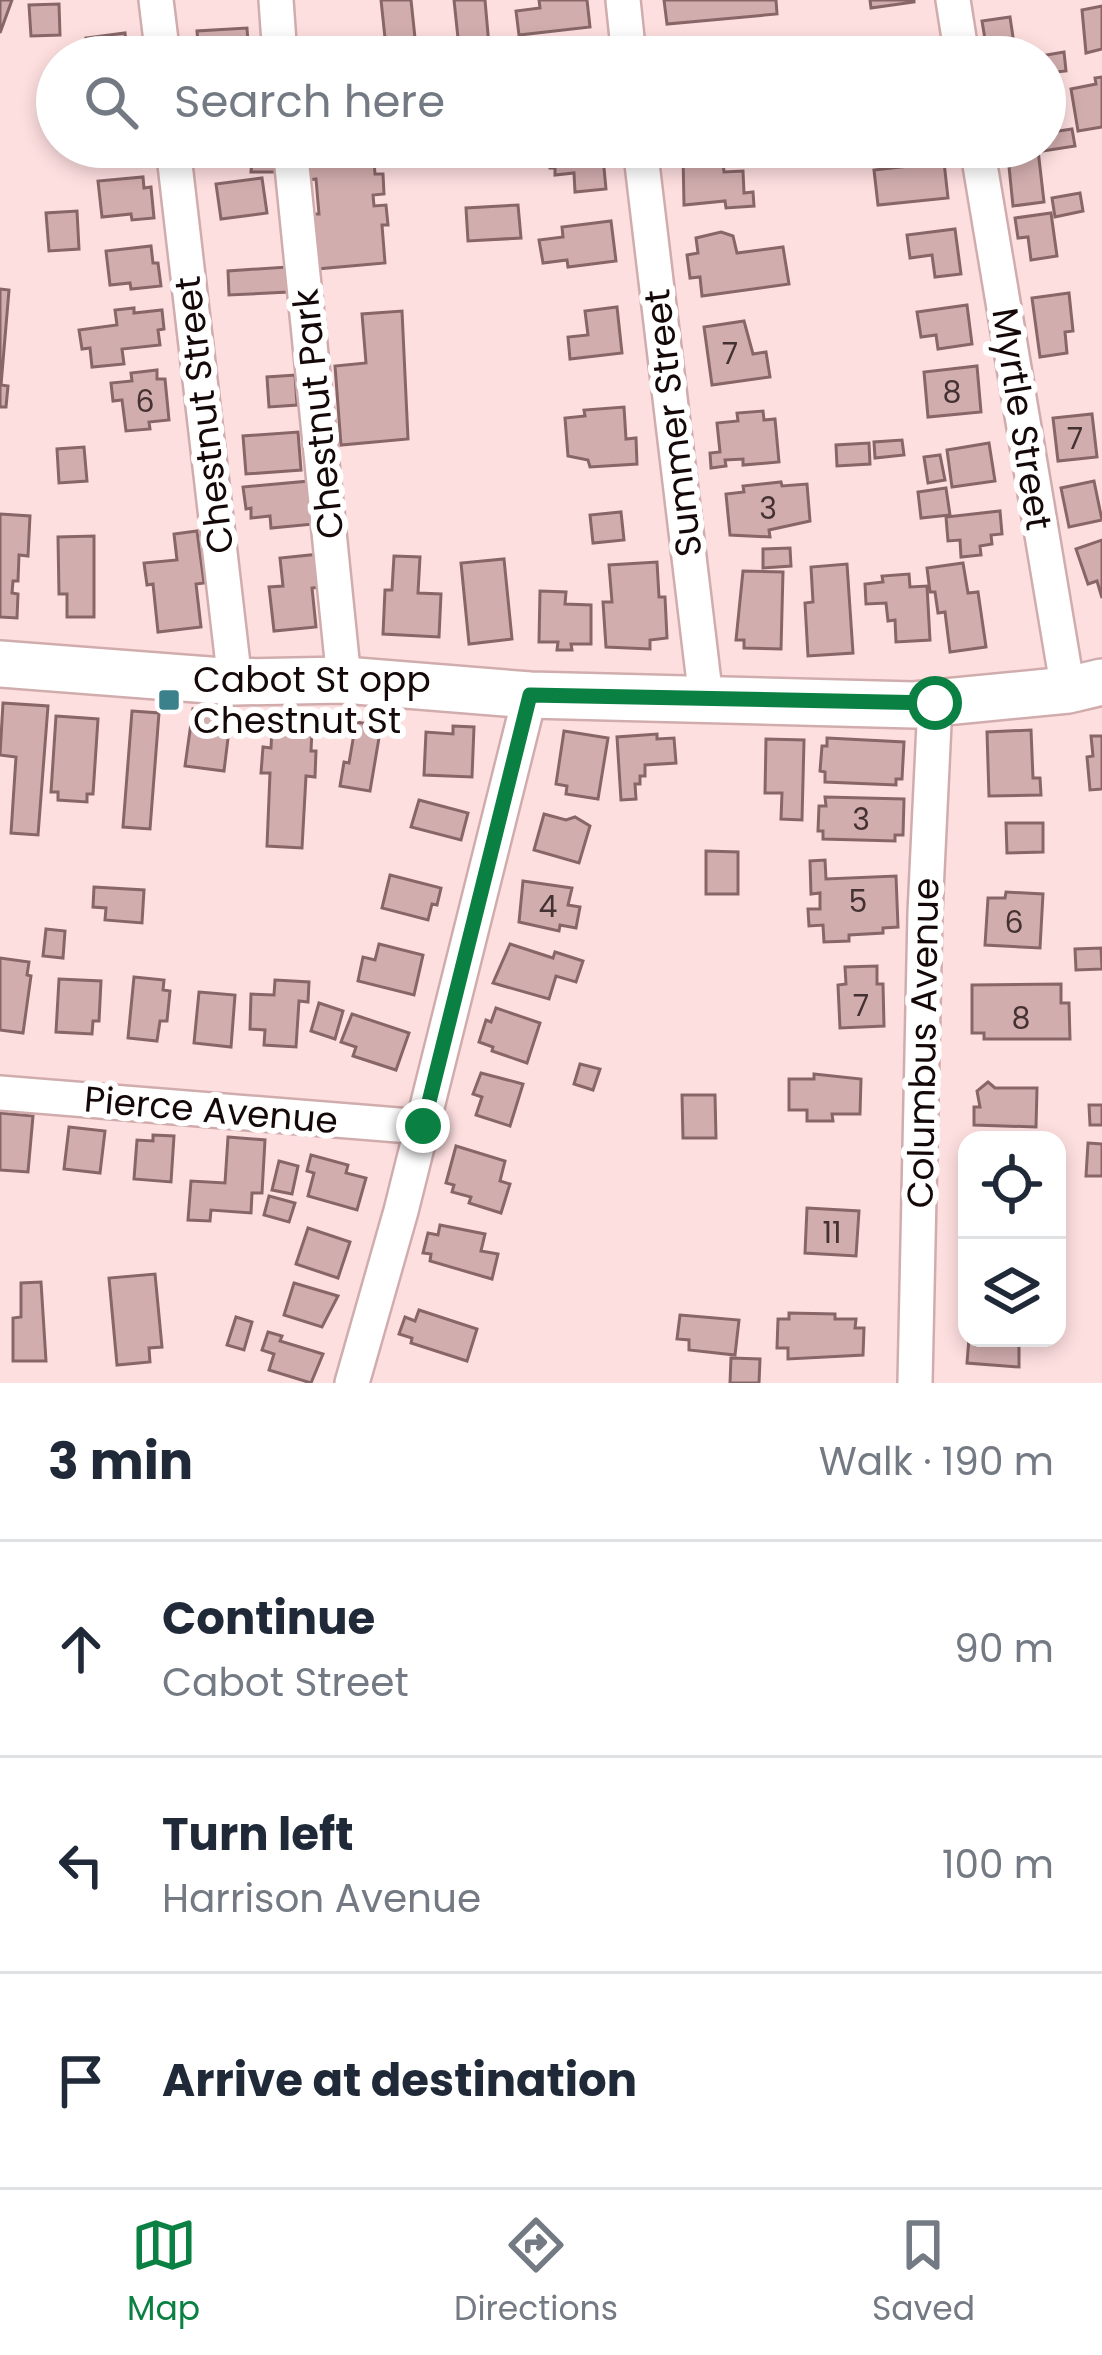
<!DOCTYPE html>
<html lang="en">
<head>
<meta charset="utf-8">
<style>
  :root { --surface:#fff; --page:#f6f6f7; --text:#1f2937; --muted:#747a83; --line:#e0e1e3; --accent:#0b8043 }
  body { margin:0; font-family:Poppins,sans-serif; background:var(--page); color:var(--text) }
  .controls { position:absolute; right:36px; bottom:36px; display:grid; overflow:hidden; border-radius:24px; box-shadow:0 6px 18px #0003 }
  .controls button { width:108px; height:108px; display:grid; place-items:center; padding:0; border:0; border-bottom:3px solid var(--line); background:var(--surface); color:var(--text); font:60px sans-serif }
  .stop { position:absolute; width:36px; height:36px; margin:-27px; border:9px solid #0b8043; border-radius:50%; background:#fff }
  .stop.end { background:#0b8043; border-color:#fff; box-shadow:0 3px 12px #0008 }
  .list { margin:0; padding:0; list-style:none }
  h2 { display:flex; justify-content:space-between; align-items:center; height:156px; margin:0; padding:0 48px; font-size:51px }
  h2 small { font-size:39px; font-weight:400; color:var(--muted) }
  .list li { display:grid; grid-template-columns:78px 1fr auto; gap:36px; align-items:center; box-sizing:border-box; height:216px; padding:0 48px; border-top:3px solid var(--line) }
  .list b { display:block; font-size:45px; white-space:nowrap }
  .list p { margin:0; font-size:39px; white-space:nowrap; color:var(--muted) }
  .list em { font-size:39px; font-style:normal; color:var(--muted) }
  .icon { flex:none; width:66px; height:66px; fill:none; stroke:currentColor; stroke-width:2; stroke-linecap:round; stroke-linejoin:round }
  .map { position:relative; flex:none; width:1102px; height:1383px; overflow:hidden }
  .search { position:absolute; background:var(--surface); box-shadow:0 6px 18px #0003; left:36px; right:36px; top:36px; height:132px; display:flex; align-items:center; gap:30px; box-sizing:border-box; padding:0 42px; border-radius:66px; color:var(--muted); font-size:45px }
  .sheet { height:804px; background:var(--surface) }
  nav { display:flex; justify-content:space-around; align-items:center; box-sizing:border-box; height:168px; border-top:3px solid var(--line); background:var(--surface); font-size:33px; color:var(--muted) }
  nav a { display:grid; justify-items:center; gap:6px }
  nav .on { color:var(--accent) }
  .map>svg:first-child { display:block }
  .building { fill:#d2adae; stroke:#886668; stroke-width:3 }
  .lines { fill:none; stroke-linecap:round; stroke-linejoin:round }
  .minor-casing { stroke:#d1acad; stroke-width:38 }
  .secondary-casing { stroke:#d1acad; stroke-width:50 }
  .minor { stroke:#fff; stroke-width:33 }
  .secondary { stroke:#fff; stroke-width:45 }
  .route { stroke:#0b8043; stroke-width:15 }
  .poi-dot { fill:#3a818b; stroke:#fff; stroke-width:4.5 }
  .labels { text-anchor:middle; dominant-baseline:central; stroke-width:12; stroke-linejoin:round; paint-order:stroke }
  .number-label { font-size:30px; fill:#443132 }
  .street-label { font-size:36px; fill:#140808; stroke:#fff }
  .poi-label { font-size:36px; fill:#140808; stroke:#fff; text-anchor:start }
</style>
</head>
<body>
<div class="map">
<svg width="1102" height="1383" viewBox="0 0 1102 1383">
  <rect width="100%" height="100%" fill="#fedfe0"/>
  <g class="building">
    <path d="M 0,0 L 12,0 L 0,33 Z"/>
    <path d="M 381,0 L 411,0 L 417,57 L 387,57 Z"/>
    <path d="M 454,0 L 485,0 L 490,57 L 460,57 Z"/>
    <path d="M 539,0 L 587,0 L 590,27 L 519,35 L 516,11 L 540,8 Z"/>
    <path d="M 664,0 L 776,0 L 777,14 L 667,24 Z"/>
    <path d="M 870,0 L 914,0 L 914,2 L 871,8 Z"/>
    <path d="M 59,4 L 60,35 L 31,36 L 29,5 Z"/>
    <path d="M 1102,6 L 1102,49 L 1086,53 L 1082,10 Z"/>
    <path d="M 1010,17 L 1016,57 L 988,57 L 982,21 Z"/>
    <path d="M 247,28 L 249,57 L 199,57 L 197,31 Z"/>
    <path d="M 125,33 L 128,57 L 81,57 L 88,56 L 86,38 Z"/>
    <path d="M 364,42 L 365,57 L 295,57 L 295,48 Z"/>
    <path d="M 923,43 L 926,57 L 892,57 L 891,48 Z"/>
    <path d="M 1064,52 L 1066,71 L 1045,73 L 1045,57 L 1035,57 Z"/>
    <path d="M 1102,77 L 1102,127 L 1078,131 L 1071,89 L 1096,84 L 1095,78 Z"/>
    <path d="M 1072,129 L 1075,146 L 1043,151 L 1045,133 Z"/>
    <path d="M 305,147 L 373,147 L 375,174 L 383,174 L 384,194 L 373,195 L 374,206 L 386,205 L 388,225 L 382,225 L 385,263 L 316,269 L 312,214 L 319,214 L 316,179 L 307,180 Z"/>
    <path d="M 449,147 L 491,147 L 492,153 L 450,158 Z"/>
    <path d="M 548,147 L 602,147 L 606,189 L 575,192 L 574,173 L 555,175 L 555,168 L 550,168 Z"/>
    <path d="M 879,147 L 935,147 L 935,149 L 879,156 Z"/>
    <path d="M 1007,147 L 1038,150 L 1044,202 L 1013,206 Z"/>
    <path d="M 722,152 L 724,172 L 743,171 L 744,193 L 753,192 L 754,206 L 726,208 L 725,201 L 684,205 L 683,155 Z"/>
    <path d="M 252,159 L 275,159 L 276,172 L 251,172 Z"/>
    <path d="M 944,162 L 948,198 L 878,205 L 874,170 Z"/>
    <path d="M 143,177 L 144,188 L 151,187 L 154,218 L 132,220 L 131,214 L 102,217 L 98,181 Z"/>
    <path d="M 262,178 L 267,213 L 221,219 L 216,184 Z"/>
    <path d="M 1080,193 L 1083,211 L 1055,217 L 1052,198 Z"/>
    <path d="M 518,205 L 521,238 L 468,241 L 466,208 Z"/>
    <path d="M 77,211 L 79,249 L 49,251 L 46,213 Z"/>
    <path d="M 1051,213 L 1057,256 L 1031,260 L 1028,237 L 1018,238 L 1015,218 Z"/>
    <path d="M 611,221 L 616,261 L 568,267 L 567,260 L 543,263 L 539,240 L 563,237 L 562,227 Z"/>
    <path d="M 955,229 L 961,274 L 935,277 L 932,255 L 910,258 L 907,235 Z"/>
    <path d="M 721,232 L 733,236 L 737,253 L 783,247 L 789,284 L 702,296 L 700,277 L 690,278 L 687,255 L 698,253 L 696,238 Z"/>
    <path d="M 151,246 L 153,263 L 158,263 L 161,286 L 131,289 L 130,283 L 110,285 L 106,251 Z"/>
    <path d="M 287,267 L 288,292 L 229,295 L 228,271 Z"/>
    <path d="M 0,289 L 9,290 L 1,385 L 8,386 L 6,407 L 0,407 Z"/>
    <path d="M 1069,293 L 1073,331 L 1065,332 L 1067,353 L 1040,357 L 1032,298 Z"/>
    <path d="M 967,305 L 972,344 L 938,349 L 936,335 L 921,337 L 917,312 Z"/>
    <path d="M 617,307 L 622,353 L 570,359 L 568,337 L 588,335 L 585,311 Z"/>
    <path d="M 134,308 L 134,313 L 162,310 L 164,329 L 158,330 L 160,345 L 122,349 L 124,364 L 92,367 L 90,348 L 82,349 L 79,330 L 117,325 L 115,310 Z"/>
    <path d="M 402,311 L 408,439 L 341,445 L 335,366 L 366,363 L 362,314 Z"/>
    <path d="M 744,321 L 753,354 L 766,352 L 770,377 L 712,385 L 704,327 Z"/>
    <path d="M 977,366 L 981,412 L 928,417 L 924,372 Z"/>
    <path d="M 157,370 L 157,379 L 165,379 L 169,420 L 149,422 L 150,429 L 126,431 L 122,400 L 113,401 L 111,383 L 132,381 L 131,373 Z"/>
    <path d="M 295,375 L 297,405 L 269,407 L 267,377 Z"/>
    <path d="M 624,407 L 626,439 L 636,438 L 637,464 L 590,467 L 588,460 L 568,456 L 565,418 L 585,416 L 584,410 Z"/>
    <path d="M 763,411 L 764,420 L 775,419 L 779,462 L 743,465 L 743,459 L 725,460 L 726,466 L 711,468 L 710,453 L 720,452 L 717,423 L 738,421 L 737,413 Z"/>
    <path d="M 1092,414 L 1097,457 L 1058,461 L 1053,418 Z"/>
    <path d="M 298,432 L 301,470 L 246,474 L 243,436 Z"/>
    <path d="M 902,440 L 904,455 L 875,458 L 874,442 Z"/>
    <path d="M 869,443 L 870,464 L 837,466 L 836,445 Z"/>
    <path d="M 989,443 L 995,481 L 952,487 L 947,450 Z"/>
    <path d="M 84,447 L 87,481 L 59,483 L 57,449 Z"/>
    <path d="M 940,455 L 945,480 L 928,483 L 924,457 Z"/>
    <path d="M 310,481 L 314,524 L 271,528 L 270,516 L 251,518 L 251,508 L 246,509 L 243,487 Z"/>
    <path d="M 1094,481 L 1102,520 L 1069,527 L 1061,488 Z"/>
    <path d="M 781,482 L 782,486 L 807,484 L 810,521 L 769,530 L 770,537 L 730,535 L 726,494 L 744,492 L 743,486 Z"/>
    <path d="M 946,488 L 950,515 L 921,518 L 918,492 Z"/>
    <path d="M 1000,511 L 1002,534 L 991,535 L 992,544 L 980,546 L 981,555 L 961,557 L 960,540 L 948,541 L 946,517 Z"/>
    <path d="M 621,512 L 624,540 L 593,543 L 590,515 Z"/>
    <path d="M 0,514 L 30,516 L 28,556 L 19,555 L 18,581 L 13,581 L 12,593 L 18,594 L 17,618 L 0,617 Z"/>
    <path d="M 197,531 L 204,583 L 196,584 L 201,627 L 158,632 L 153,584 L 147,585 L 144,563 L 177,560 L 174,534 Z"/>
    <path d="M 94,536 L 94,617 L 67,617 L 67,594 L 59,594 L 58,537 Z"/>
    <path d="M 1102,540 L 1102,598 L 1097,581 L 1088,584 L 1076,549 Z"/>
    <path d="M 790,548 L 791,566 L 763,568 L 763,549 Z"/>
    <path d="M 320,554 L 323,587 L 312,588 L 316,627 L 274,631 L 269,587 L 283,586 L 280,558 Z"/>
    <path d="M 394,556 L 420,557 L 418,593 L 441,594 L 439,637 L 383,634 L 385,590 L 392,590 Z"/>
    <path d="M 504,559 L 512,639 L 469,644 L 461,563 Z"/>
    <path d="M 657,562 L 659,597 L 665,597 L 667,638 L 650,640 L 650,649 L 606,647 L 603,602 L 612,602 L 609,565 Z"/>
    <path d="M 963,563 L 968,593 L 978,592 L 986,647 L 950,652 L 945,612 L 938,613 L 935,592 L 930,592 L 927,568 Z"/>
    <path d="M 847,564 L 853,653 L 808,656 L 805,603 L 813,602 L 811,567 Z"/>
    <path d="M 743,571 L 783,572 L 781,649 L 744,648 L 744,640 L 736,640 Z"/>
    <path d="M 909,574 L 910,587 L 927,586 L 930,640 L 896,642 L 895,620 L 888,621 L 886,603 L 866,604 L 865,584 L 883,582 L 882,576 Z"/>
    <path d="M 540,591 L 566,592 L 565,604 L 591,605 L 591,644 L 571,644 L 572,650 L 557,650 L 558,642 L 539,642 Z"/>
    <path d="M 3,703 L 48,706 L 38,835 L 11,833 L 16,757 L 0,755 Z"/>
    <path d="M 193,709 L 231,714 L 224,771 L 185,766 Z"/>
    <path d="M 132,711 L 159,713 L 150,829 L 123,827 Z"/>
    <path d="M 56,716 L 98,719 L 93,794 L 87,794 L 87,802 L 58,800 L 58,792 L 51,792 Z"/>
    <path d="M 356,722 L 381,726 L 370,791 L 340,786 L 344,762 L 349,763 Z"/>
    <path d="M 453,726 L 474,727 L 472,777 L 424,775 L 426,732 L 453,734 Z"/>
    <path d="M 272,728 L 312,730 L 311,751 L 316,751 L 315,777 L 306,776 L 302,848 L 267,846 L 270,773 L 261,773 L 263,747 L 271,748 Z"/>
    <path d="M 1031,730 L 1033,778 L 1040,778 L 1041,795 L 989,796 L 987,732 Z"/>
    <path d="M 564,731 L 608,738 L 598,799 L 566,794 L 567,786 L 556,784 Z"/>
    <path d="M 657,734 L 657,739 L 674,738 L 676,763 L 645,765 L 645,776 L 640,776 L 640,784 L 635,784 L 636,799 L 621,800 L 617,737 Z"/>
    <path d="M 1091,736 L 1102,736 L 1102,789 L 1090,790 L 1087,757 L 1093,756 Z"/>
    <path d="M 827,738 L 904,742 L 902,779 L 896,779 L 896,785 L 825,782 L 825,772 L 820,771 L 822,746 L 827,746 Z"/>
    <path d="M 766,739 L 804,740 L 802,820 L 781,819 L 782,793 L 765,793 Z"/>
    <path d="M 825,797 L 904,799 L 903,835 L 895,835 L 895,841 L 823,839 L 823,831 L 818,831 L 819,806 L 826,806 Z"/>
    <path d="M 419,800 L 468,813 L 461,840 L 411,827 Z"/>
    <path d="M 544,814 L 566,820 L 575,817 L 590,826 L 579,863 L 534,850 Z"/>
    <path d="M 1006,823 L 1043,823 L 1043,852 L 1007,853 Z"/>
    <path d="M 706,851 L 738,852 L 738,894 L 706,894 Z"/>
    <path d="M 825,860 L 826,879 L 896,876 L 898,927 L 883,928 L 883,933 L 849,935 L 849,941 L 824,942 L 823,925 L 809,926 L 808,909 L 820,909 L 820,893 L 811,894 L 810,861 Z"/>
    <path d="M 390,875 L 441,888 L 437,905 L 432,904 L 428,920 L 382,908 Z"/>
    <path d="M 523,881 L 572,888 L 568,905 L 580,907 L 576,928 L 560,925 L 559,931 L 519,922 Z"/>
    <path d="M 94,887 L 144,890 L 142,923 L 105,920 L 106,908 L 93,907 Z"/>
    <path d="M 1006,892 L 1043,894 L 1040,948 L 985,945 L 988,898 L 1005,898 Z"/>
    <path d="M 46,929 L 65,931 L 63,958 L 43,956 Z"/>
    <path d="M 379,944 L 423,955 L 414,995 L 358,981 L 363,957 L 375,960 Z"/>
    <path d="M 510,944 L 553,958 L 555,952 L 583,961 L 576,982 L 556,976 L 549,999 L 493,983 Z"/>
    <path d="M 1101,948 L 1102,969 L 1076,970 L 1075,949 Z"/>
    <path d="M 0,958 L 29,962 L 27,975 L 31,976 L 23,1033 L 0,1030 Z"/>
    <path d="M 877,966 L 877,984 L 883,984 L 884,1026 L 840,1028 L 838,985 L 846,984 L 845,967 Z"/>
    <path d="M 134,977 L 164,980 L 163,990 L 170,991 L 167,1021 L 160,1021 L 157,1041 L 128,1038 Z"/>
    <path d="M 59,979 L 101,981 L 99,1021 L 93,1021 L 92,1034 L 56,1032 Z"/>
    <path d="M 275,980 L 309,982 L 308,1002 L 299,1001 L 296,1047 L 264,1045 L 265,1030 L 250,1029 L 251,994 L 274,995 Z"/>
    <path d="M 1061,984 L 1061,1003 L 1069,1003 L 1070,1039 L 984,1039 L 984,1033 L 972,1033 L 972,985 Z"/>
    <path d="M 199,992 L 235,995 L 231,1047 L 194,1043 Z"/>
    <path d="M 319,1003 L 343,1011 L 335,1039 L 311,1031 Z"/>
    <path d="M 496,1008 L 540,1023 L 527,1063 L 492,1051 L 493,1047 L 479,1042 L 486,1020 L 491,1022 Z"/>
    <path d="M 352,1014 L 409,1033 L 396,1070 L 353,1056 L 356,1047 L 341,1042 Z"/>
    <path d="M 580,1064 L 600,1069 L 593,1090 L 574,1084 Z"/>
    <path d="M 481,1073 L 523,1084 L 510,1126 L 476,1115 L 482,1097 L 473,1094 Z"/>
    <path d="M 814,1074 L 861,1079 L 860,1114 L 832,1114 L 833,1121 L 807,1121 L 807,1110 L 789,1110 L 789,1079 L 814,1079 Z"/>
    <path d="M 988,1082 L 995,1088 L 1037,1088 L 1036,1127 L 974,1125 L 974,1107 L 980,1107 L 977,1091 Z"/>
    <path d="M 682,1095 L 715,1095 L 716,1138 L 683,1138 Z"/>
    <path d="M 1089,1105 L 1102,1105 L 1102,1125 L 1090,1125 Z"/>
    <path d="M 0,1113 L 33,1116 L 28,1172 L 0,1170 Z"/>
    <path d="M 69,1127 L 105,1131 L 100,1173 L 64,1169 Z"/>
    <path d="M 153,1135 L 174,1136 L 171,1182 L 134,1179 L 137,1140 L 153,1141 Z"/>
    <path d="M 228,1137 L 265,1140 L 262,1193 L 252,1193 L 251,1213 L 211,1210 L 210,1221 L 188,1220 L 191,1181 L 225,1183 Z"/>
    <path d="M 1088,1143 L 1102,1144 L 1102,1176 L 1086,1176 Z"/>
    <path d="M 456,1146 L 505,1161 L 500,1181 L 510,1184 L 501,1213 L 469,1203 L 471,1197 L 452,1192 L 454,1185 L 446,1183 Z"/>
    <path d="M 311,1155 L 348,1165 L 346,1173 L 366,1178 L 357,1210 L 308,1196 L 314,1173 L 307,1171 Z"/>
    <path d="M 279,1161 L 298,1166 L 292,1194 L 272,1190 Z"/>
    <path d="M 269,1196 L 295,1203 L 289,1222 L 264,1215 Z"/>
    <path d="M 807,1208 L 859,1211 L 856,1256 L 805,1253 Z"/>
    <path d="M 440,1225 L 485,1234 L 481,1251 L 498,1254 L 492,1279 L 430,1261 L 431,1254 L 423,1253 L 428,1233 L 438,1235 Z"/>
    <path d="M 308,1228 L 350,1242 L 338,1278 L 296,1264 Z"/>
    <path d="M 155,1274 L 162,1347 L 149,1348 L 150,1362 L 117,1365 L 109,1278 Z"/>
    <path d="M 41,1282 L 46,1361 L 13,1361 L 13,1318 L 21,1317 L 21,1283 Z"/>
    <path d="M 294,1283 L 338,1296 L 322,1327 L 284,1315 Z"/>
    <path d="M 419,1310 L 477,1329 L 467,1361 L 411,1343 L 412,1338 L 399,1334 L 405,1317 L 415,1321 Z"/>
    <path d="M 789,1313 L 835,1314 L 835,1319 L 856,1319 L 855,1328 L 864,1328 L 863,1355 L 788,1359 L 788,1348 L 777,1348 L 778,1319 L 789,1319 Z"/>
    <path d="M 680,1315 L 739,1320 L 735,1355 L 689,1350 L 689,1340 L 677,1339 Z"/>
    <path d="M 236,1317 L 252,1322 L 244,1350 L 227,1345 Z"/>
    <path d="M 268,1332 L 282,1336 L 280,1341 L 323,1354 L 311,1383 L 269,1370 L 274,1354 L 262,1350 Z"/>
    <path d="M 969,1338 L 1019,1338 L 1019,1367 L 967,1363 Z"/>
    <path d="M 731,1358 L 760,1359 L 759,1383 L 730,1383 Z"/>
  </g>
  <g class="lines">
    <g class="minor-casing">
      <g id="minor">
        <path d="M 156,0 L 163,57"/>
        <path d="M 276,0 L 280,57"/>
        <path d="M 623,0 L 629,57"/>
        <path d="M 953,0 L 962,57"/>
        <path d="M 173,147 L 235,682"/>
        <path d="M 290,147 L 344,680"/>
        <path d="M 640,147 L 706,699"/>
        <path d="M 977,147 L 1068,690"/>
        <path d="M 0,1093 L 423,1127"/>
        <path d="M 352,1383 L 401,1211 L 530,695"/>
        <path d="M 915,1383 L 925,913 L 935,703"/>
      </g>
    </g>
    <g class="secondary-casing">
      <path id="secondary" d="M 0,664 L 235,682 L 344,680 L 530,695 L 914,705 L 1068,690 L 1102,682"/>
    </g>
    <use href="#minor" class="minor"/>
    <use href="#secondary" class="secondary"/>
  </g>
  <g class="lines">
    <path class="route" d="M 423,1126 L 530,695 L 935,703"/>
  </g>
  <rect class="poi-dot" x="157" y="688" width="24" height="24" rx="6"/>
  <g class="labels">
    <g class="number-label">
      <text x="730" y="353">7</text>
      <text x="952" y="392">8</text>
      <text x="145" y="401">6</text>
      <text x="1075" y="438">7</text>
      <text x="768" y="508">3</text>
      <text x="861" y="819">3</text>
      <text x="858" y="901">5</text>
      <text x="548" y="906">4</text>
      <text x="1014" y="922">6</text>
      <text x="861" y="1005">7</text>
      <text x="1021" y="1018">8</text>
      <text x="832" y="1232">11</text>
    </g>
    <g class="street-label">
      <text transform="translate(318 414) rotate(-96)">Chestnut Park</text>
      <text transform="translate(204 415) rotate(-97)">Chestnut Street</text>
      <text transform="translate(1022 419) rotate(81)">Myrtle Street</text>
      <text transform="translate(673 423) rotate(-97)">Summer Street</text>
      <text transform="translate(923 1043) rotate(-89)">Columbus Avenue</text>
      <text transform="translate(211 1110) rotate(5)">Pierce Avenue</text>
    </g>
    <g class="poi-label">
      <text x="193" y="679">Cabot St opp<tspan x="193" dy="41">Chestnut St</tspan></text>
    </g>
  </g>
</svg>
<div class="controls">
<button><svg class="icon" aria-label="locate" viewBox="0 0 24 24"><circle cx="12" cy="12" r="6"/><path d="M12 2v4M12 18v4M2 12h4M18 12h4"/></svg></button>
<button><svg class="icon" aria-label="layers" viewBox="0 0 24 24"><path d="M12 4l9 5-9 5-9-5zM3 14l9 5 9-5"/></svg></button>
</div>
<div class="stop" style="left:935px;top:703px"></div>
<div class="stop end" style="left:423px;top:1126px"></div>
<div class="search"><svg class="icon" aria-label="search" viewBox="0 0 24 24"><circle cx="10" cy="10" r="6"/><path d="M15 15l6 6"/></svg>Search here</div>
</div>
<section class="sheet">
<h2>3 min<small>Walk · 190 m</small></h2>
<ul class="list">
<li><svg class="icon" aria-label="ahead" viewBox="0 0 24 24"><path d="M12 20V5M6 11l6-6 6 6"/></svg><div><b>Continue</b><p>Cabot Street</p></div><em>90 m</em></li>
<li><svg class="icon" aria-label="left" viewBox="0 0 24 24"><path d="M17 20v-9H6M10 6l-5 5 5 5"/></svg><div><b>Turn left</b><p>Harrison Avenue</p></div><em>100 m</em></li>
<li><svg class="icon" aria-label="arrive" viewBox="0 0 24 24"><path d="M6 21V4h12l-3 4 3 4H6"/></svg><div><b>Arrive at destination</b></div></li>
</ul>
</section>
<nav>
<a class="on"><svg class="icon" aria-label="map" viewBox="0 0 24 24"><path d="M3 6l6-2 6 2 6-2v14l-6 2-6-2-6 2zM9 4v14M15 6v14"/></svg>Map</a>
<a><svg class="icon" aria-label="directions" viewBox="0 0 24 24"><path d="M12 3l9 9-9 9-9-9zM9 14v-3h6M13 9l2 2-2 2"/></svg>Directions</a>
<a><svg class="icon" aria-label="saved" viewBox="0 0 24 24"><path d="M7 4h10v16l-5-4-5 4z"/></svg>Saved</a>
</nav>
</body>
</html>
